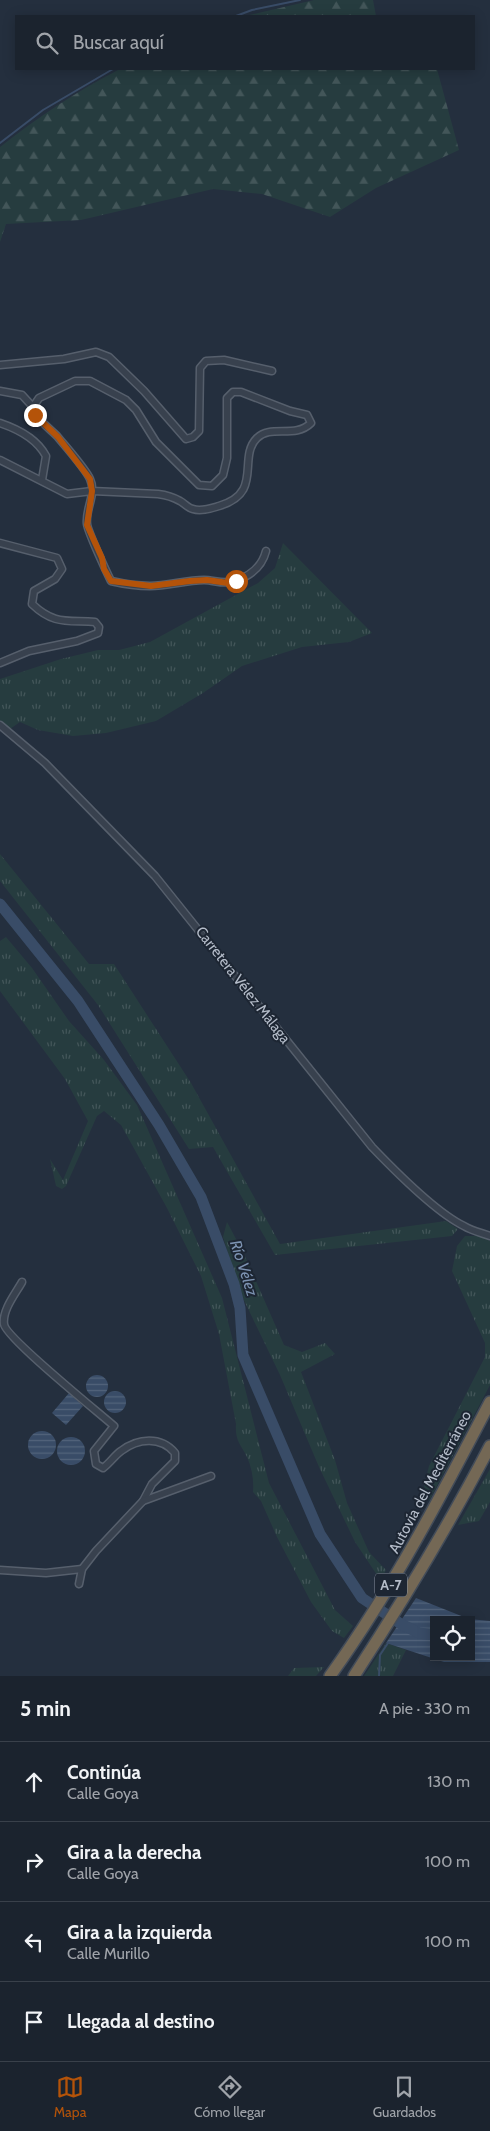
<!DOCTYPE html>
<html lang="es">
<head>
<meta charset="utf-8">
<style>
  :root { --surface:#1b232e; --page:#242b36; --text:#f1f3f6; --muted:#a0a4aa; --line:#39404a; --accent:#b45309 }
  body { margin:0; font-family:Cabin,sans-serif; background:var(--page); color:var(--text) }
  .controls { position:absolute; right:15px; bottom:15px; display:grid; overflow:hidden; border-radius:0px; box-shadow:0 2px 12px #0003 }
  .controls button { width:45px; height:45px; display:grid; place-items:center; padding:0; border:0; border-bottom:1px solid var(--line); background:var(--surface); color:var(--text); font:25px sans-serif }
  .stop { position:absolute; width:15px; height:15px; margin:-11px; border:4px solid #b45309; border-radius:50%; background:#fff }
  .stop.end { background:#b45309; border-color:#fff; box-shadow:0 1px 5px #0008 }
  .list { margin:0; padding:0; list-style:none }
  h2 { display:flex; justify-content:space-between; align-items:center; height:65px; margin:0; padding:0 20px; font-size:21px }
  h2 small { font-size:16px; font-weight:400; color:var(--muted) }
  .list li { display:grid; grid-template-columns:32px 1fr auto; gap:15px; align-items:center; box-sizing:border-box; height:80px; padding:0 20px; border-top:1px solid var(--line) }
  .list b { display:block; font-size:19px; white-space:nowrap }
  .list p { margin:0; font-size:16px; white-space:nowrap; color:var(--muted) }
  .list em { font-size:16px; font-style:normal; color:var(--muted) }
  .icon { flex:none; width:28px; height:28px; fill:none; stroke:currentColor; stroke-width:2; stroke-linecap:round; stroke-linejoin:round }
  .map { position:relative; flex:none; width:490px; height:1676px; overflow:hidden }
  .search { position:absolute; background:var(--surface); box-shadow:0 2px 12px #0003; left:15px; right:15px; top:15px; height:55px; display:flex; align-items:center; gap:12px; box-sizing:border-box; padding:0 18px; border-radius:0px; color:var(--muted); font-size:19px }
  .sheet { height:385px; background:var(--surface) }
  nav { display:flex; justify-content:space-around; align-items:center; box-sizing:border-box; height:70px; border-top:1px solid var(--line); background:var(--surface); font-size:14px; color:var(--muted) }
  nav a { display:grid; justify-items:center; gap:2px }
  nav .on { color:var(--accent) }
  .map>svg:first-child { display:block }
  .grass { fill:url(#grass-tufts) }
  .forest { fill:url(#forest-firs) }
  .water { fill:url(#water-rules); fill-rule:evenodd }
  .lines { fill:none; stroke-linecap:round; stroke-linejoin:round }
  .stream { stroke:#394c67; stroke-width:2 }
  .river { stroke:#394c67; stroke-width:11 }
  .street-casing { stroke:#565f6c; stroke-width:9 }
  .highway-casing { stroke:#434c59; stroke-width:14 }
  .street { stroke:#38414e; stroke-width:6 }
  .highway { stroke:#746855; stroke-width:11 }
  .route { stroke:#b45309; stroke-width:6 }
  .labels { text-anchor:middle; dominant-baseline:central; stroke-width:4; stroke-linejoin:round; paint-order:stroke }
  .shield { fill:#1d2633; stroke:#878f9c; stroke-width:1 }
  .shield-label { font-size:14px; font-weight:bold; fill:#b4bcc9 }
  .street-label { font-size:15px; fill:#b4bcc9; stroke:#1d2633 }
  .water-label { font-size:16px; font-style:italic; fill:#7c92b1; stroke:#1d2633 }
</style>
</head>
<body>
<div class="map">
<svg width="490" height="1676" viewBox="0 0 490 1676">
  <defs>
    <pattern id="grass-tufts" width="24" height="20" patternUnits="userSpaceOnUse" patternTransform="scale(1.25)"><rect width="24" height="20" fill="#263c3f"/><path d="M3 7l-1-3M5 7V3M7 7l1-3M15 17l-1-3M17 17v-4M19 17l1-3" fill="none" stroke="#435659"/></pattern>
    <pattern id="forest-firs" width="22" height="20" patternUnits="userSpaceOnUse" patternTransform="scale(1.25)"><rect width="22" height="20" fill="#263c3f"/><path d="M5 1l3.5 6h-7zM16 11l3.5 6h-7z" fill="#435659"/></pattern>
    <pattern id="water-rules" width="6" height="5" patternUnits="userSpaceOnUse" patternTransform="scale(1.25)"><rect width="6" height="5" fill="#394c67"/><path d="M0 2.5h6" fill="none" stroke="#53647b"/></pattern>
  </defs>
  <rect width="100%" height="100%" fill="#242f3e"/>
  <g class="grass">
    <path d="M 283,543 L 372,633 L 349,642 L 302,647 L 242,666 L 203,693 L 156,721 L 106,733 L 73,736 L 38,730 L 20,722 L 10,729 L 0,721 L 0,679 L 61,659 L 98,650 L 119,650 L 150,642 L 258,583 L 275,568 Z"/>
    <path d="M 0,854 L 89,964 L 114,964 L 191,1083 L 280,1244 L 446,1221 L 458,1229 L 452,1236 L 275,1255 L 213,1147 L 189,1149 L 98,1005 L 0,881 Z"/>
    <path d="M 6,937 L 32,968 L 69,1021 L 104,1060 L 137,1105 L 222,1298 L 269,1483 L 335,1610 L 353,1626 L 344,1638 L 332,1631 L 311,1602 L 277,1537 L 261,1501 L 253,1492 C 254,1481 252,1468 247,1457 C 240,1443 235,1441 236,1424 L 219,1334 L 201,1276 L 167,1208 L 121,1125 L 104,1111 L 97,1116 L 66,1186 L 62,1189 L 56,1186 L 50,1159 L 63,1180 L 88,1121 L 65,1079 L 0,991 L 0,941 Z"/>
    <path d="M 227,1222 L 244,1254 L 284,1345 L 302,1352 L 325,1343 L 335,1354 L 301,1372 L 335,1460 L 347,1503 L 369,1552 L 386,1570 L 383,1576 L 377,1575 L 355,1542 L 319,1467 L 280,1375 L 240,1292 L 223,1237 Z"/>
    <path d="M 465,1236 L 481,1236 L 490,1241 L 490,1385 L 429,1501 L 424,1486 L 429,1466 L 485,1357 L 485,1343 L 452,1271 L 457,1246 Z"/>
    <path d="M 490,1469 L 490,1502 L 479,1521 L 458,1525 Z"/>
    <path d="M 386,1643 L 406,1650 L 393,1676 L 364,1676 Z"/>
    <path d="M 324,1667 L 316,1676 L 288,1676 L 294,1668 Z"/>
  </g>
  <g class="forest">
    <path d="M 314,0 L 373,0 L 376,16 L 245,16 Z"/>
    <path d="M 120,69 L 437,69 L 459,150 L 376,188 L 330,217 L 262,194 L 213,189 L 81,220 L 6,224 L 0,242 L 0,147 C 38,117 77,91 120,69 Z"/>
  </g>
  <g class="water">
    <circle cx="97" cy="1386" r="11"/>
    <circle cx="115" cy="1402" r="11"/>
    <path d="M 69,1393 L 83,1406 L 66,1425 L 52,1413 Z"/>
    <circle cx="42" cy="1445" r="14"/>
    <circle cx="71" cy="1451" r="14"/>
    <path d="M 416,1598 L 469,1619 L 490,1621 L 490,1662 L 444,1662 L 386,1643 ZM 434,1620 L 471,1620 L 471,1657 L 434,1657 Z"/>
  </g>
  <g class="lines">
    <g class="stream">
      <path d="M 236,16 L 252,10 L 300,0"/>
      <path d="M 0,143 L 43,110 L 113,69"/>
      <path d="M 379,1676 L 380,1655 L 388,1643"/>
    </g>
    <path class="river" d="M 0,904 L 78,1001 L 159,1125 L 201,1197 L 234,1284 L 240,1308 L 243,1355 L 320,1534 L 362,1598 L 401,1624 L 419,1633 L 434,1635"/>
    <g class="street-casing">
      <g id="street">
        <path d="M 0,365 L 64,359 L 96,352 L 109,357 L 144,391 L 186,439 L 193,437 L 199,431 L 200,368 L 206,361 L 224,360 L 272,371"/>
        <path d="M 0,391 L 22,395 L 33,407"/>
        <path d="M 0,423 C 18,429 37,439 46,456 L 42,480"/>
        <path d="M 0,460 L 67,494 L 92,491 L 158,494 C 166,495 173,497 180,501 C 184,503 188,508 193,509 C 201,512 212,508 219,506 C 264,493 237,458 257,438 C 271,424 295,439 311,423 L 307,415 L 290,411 L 241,392 L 233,392 L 227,398 L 227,458 L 223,475 L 212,486 L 199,485 L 156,442 L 136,410 L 126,400 L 90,381 L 75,381 L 39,398 L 33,407 C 37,420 48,427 57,436 C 65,446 85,468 90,479 C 97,494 85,509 87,524 C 88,532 107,573 111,581 C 124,584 137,586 150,586 C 168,586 186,580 204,580 C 214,580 224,585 235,581 C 250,576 262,567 266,551"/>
        <path d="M 0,543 L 57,558 L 62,569 L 55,579 L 34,591 L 32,604 C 54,625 67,620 95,622 L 99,627 L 98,633 L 77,641 L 29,651 L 0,663"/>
        <path d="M 0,725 L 45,763 L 155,876 L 372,1147 C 395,1171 435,1212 464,1226 C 472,1231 482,1233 490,1236"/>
        <path d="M 22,1282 C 16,1293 2,1310 4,1324 C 5,1337 98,1412 114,1426 L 94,1451 L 96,1464 L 103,1468 C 110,1463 114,1456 121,1451 C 138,1438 161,1436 175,1453 L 175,1461 L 152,1484 L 143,1501"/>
        <path d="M 0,1570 L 46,1573 L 82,1569"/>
        <path d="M 79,1584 L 82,1569 L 96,1551 L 143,1501 L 211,1476"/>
      </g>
    </g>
    <g class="highway-casing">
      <g id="highway">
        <path d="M 330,1676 C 392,1590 441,1496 490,1402"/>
        <path d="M 354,1676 C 403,1601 449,1525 490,1446"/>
      </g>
    </g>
    <use href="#street" class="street"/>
    <use href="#highway" class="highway"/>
  </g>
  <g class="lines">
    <path class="route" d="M 35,415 L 58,437 L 90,479 L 92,491 L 87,525 L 102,558 L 104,569 L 111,581 L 151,586 L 190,581 L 207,580 L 228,583 L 236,581"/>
  </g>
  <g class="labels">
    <rect class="shield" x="375" y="1573.5" width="32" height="23" rx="4"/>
    <g class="shield-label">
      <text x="391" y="1585">A-7</text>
    </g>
    <g class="street-label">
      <text transform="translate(243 985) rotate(52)">Carretera Vélez Málaga</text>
      <text transform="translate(430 1482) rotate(-62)">Autovía del Mediterráneo</text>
    </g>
    <g class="water-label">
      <text transform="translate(244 1268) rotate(72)">Río Vélez</text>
    </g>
  </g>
</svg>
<div class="controls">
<button><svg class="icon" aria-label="locate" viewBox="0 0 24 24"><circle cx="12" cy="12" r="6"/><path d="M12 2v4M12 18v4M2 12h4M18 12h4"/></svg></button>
</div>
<div class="stop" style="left:236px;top:581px"></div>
<div class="stop end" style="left:35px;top:415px"></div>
<div class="search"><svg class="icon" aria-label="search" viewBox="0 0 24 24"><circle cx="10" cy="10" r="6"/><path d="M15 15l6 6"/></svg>Buscar aquí</div>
</div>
<section class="sheet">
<h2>5 min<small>A pie · 330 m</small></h2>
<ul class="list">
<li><svg class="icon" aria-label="ahead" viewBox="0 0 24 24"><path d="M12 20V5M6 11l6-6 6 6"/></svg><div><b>Continúa</b><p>Calle Goya</p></div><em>130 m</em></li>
<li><svg class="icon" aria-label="right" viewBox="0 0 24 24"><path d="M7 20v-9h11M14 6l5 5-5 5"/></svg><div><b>Gira a la derecha</b><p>Calle Goya</p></div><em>100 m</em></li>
<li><svg class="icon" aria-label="left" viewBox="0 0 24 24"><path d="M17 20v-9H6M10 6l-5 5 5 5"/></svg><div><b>Gira a la izquierda</b><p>Calle Murillo</p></div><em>100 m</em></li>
<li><svg class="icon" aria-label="arrive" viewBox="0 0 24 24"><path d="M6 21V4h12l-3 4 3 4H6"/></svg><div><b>Llegada al destino</b></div></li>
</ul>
</section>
<nav>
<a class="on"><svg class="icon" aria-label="map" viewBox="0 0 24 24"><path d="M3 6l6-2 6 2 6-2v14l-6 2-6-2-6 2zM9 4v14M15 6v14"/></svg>Mapa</a>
<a><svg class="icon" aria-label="directions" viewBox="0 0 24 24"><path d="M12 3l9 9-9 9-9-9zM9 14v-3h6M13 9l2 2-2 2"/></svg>Cómo llegar</a>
<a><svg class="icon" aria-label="saved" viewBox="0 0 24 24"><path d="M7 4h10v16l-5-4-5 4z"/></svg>Guardados</a>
</nav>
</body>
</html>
